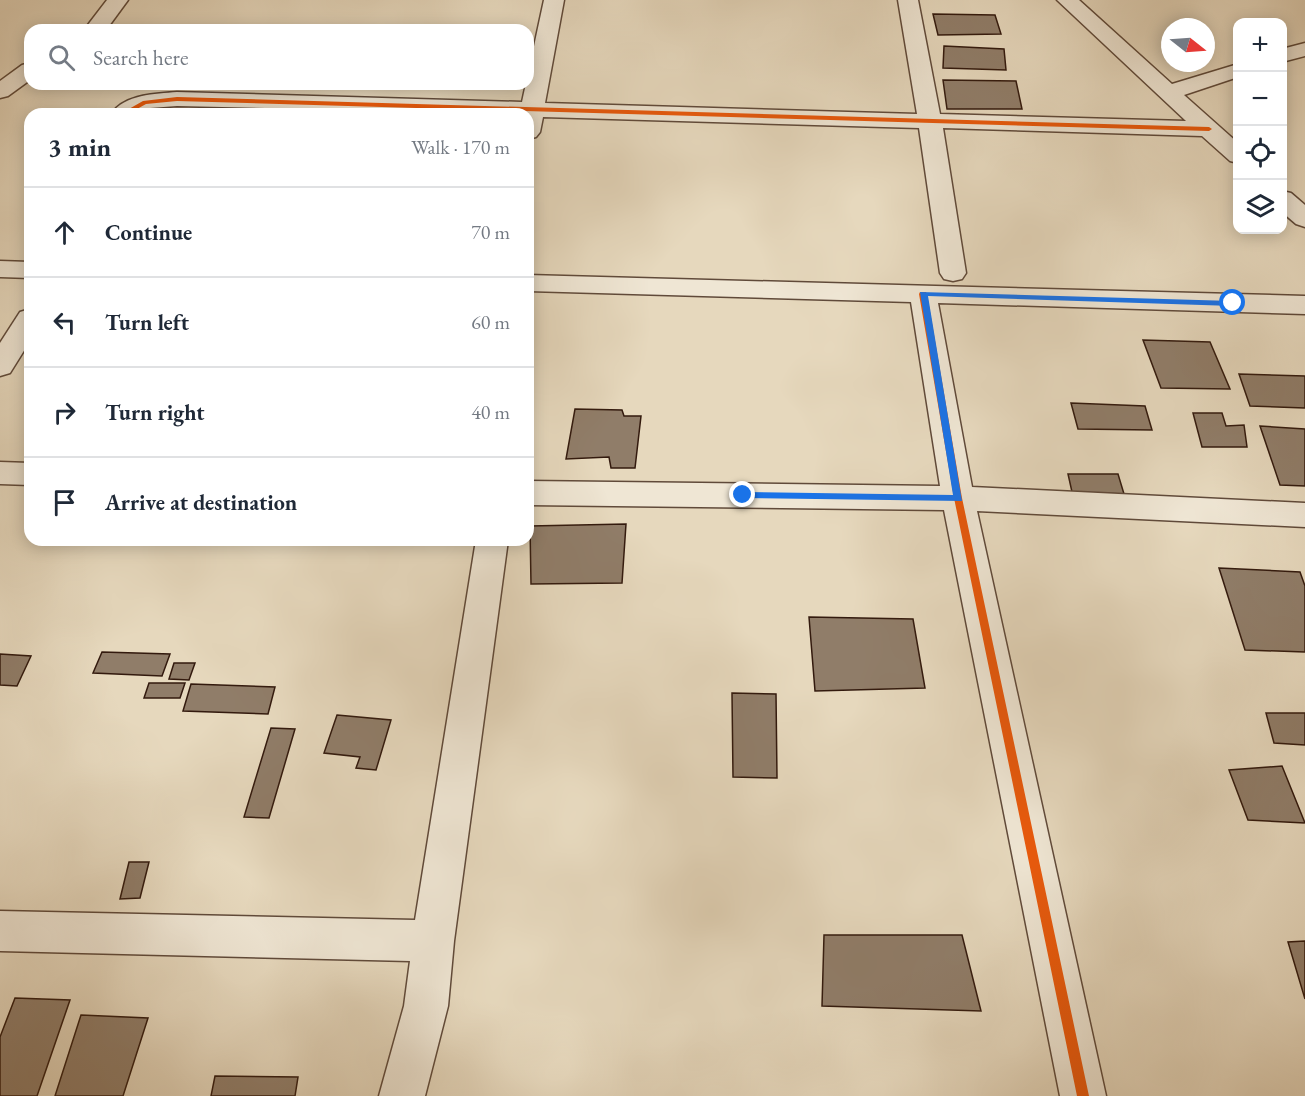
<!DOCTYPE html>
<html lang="en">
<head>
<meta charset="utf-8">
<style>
  :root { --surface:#fff; --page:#f2f2f3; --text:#1f2937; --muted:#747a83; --line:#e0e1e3 }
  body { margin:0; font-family:"EB Garamond",serif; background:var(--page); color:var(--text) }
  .controls { position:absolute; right:18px; top:18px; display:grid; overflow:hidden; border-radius:12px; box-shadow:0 3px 15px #0003 }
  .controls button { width:54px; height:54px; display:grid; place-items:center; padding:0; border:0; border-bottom:2px solid var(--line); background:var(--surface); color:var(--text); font:30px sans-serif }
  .compass { position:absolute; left:1161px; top:18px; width:54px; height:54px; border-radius:50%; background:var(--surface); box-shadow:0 3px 15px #0003; rotate:107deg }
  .stop { position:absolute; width:18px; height:18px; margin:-14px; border:4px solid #1a73e8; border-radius:50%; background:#fff }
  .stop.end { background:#1a73e8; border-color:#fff; box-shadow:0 2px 6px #0008 }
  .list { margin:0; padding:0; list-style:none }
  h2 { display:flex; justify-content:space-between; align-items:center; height:78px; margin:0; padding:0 24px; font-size:26px }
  h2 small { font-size:20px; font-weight:400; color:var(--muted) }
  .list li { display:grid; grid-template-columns:39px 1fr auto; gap:18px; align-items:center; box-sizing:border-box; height:90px; padding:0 24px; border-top:2px solid var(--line) }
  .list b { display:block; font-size:22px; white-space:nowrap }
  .list em { font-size:20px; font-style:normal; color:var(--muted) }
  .icon { flex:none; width:33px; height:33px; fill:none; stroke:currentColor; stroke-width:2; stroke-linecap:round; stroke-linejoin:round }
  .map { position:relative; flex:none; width:1305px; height:1096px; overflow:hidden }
  .search { position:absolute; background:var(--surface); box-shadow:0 3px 15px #0003; left:24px; top:24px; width:510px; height:66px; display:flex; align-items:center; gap:15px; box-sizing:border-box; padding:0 21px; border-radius:18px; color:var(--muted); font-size:22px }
  .panel { position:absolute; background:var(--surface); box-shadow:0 3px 15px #0003; left:24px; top:108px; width:510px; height:438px; border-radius:18px }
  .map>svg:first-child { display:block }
  .building { fill:#907d69; stroke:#331a0e; stroke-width:1.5 }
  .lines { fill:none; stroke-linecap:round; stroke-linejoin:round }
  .minor-casing { stroke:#604a3a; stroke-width:3 }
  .minor { fill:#efe6d4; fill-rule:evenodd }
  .cycleway-casing { stroke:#efe6d4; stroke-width:4 }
  .cycleway { fill:#e8590c; fill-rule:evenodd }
  .route { fill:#1a73e8 }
</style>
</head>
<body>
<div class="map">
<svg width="1305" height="1096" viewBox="0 0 1305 1096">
  <rect width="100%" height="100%" fill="#e6d8bd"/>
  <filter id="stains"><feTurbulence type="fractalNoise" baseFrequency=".00333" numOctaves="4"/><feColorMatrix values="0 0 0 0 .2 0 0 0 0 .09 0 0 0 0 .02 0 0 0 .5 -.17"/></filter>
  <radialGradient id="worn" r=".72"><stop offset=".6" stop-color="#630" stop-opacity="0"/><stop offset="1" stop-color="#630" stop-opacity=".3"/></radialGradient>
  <g class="building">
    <path d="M 933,14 L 995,15 L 1001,34 L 938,35 Z"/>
    <path d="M 944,46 L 1004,49 L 1006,70 L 943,68 Z"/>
    <path d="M 943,80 L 1016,81 L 1022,109 L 947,109 Z"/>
    <path d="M 325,84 L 367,84 L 366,87 L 325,86 Z"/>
    <path d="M 1143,340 L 1210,342 L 1230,389 L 1161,388 Z"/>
    <path d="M 1239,374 L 1305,376 L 1305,408 L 1250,406 Z"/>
    <path d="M 1071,403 L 1145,406 L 1152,430 L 1078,429 Z"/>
    <path d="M 575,409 L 622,410 L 624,416 L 641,416 L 635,468 L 611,468 L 609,457 L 566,459 Z"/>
    <path d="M 1193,413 L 1222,413 L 1226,426 L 1244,425 L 1247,447 L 1202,447 Z"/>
    <path d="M 1260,426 L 1305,429 L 1305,486 L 1280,485 Z"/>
    <path d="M 1068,474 L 1118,474 L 1124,494 L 1072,492 Z"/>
    <path d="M 626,524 L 622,583 L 531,584 L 530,526 Z"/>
    <path d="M 1219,568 L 1300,572 L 1305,586 L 1305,652 L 1245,650 Z"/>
    <path d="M 809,617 L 913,619 L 925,688 L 815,691 Z"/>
    <path d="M 102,652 L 170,654 L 162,676 L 93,673 Z"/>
    <path d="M 0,654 L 31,656 L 17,686 L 0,685 Z"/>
    <path d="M 174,663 L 195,663 L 189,680 L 169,679 Z"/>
    <path d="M 149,683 L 185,683 L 180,698 L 144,698 Z"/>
    <path d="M 191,684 L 275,687 L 268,714 L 183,711 Z"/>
    <path d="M 732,693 L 776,694 L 777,778 L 733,777 Z"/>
    <path d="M 1266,713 L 1305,713 L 1305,745 L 1274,743 Z"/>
    <path d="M 337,715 L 391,720 L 376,770 L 356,768 L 360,757 L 324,753 Z"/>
    <path d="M 271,728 L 295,729 L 269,818 L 244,817 Z"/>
    <path d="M 1282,766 L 1305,823 L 1248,820 L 1229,770 Z"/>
    <path d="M 129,862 L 149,862 L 140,898 L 120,899 Z"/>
    <path d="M 824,935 L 962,935 L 981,1011 L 822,1006 Z"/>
    <path d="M 1305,941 L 1305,999 L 1288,942 Z"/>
    <path d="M 15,998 L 70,1000 L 37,1096 L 0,1096 L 0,1037 Z"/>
    <path d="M 81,1015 L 148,1018 L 123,1096 L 55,1096 Z"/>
    <path d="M 215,1076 L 298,1077 L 295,1096 L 211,1096 Z"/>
  </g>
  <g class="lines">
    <g class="minor-casing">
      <g id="minor">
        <path d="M 107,0 L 128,0 L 106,30 L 84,30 Z"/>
        <path d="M 544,0 L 564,0 L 545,103 L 917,114 L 898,0 L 918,0 L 940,114 L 1186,121 L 1057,0 L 1079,0 L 1172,84 L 1238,64 L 1238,77 L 1184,95 L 1238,143 L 1238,163 L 1230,161 L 1202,136 L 943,128 L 966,273 L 962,279 L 953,281 L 944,279 L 940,273 L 919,128 L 543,117 L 540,132 L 536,137 L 528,139 L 528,114 L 177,106 L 150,108 L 140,114 L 111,114 C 125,94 155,94 177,92 L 522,102 Z"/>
        <path d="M 1305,43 L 1305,56 L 1282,62 L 1282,49 Z"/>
        <path d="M 30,63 L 30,80 L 8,96 L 0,98 L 0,81 L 22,65 Z"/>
        <path d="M 1282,191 L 1291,193 L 1305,205 L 1305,227 L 1296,224 L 1282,212 Z"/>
        <path d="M 0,261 L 30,262 L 30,278 L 0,277 Z"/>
        <path d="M 528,275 L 1305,296 L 1305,314 L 938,303 L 972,487 L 1305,503 L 1305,527 L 977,511 L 1106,1096 L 1060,1096 L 944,510 L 528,505 L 528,481 L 940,486 L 911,302 L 528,291 Z"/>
        <path d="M 30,309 L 30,341 L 10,373 L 0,376 L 0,343 L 20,312 Z"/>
        <path d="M 0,462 L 30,463 L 30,485 L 0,484 Z"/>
        <path d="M 476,540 L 508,540 L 454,941 L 448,1006 L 425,1096 L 379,1096 L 404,1006 L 410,961 L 0,951 L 0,911 L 415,920 Z"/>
      </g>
    </g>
    <use href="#minor" class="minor"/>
    <g class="cycleway-casing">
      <g id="cycleway">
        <path d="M 177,97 L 1209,127 L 1212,129 L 1209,131 L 177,101 L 146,104 L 128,114 L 120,114 L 143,101 Z"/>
        <path d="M 920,292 L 926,292 L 927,294 L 962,498 L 1089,1096 L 1077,1096 L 954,498 L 919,294 Z"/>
      </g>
    </g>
    <use href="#cycleway" class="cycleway"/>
  </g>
  <path class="route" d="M 920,292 L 1233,301 L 1237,303 L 1233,306 L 928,296 L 962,501 L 740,498 L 740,493 L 743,492 L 953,495 Z"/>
  <rect width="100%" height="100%" filter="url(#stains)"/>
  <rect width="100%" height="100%" fill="url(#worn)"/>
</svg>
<div class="controls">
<button>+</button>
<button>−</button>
<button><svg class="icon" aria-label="locate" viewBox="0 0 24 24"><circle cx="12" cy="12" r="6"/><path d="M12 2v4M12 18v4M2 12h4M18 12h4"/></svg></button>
<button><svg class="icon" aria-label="layers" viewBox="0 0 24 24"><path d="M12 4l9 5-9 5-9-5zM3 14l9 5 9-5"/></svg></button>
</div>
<svg class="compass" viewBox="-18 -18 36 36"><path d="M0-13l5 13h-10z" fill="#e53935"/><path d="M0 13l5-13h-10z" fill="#747a83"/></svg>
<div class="stop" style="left:1233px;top:303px"></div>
<div class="stop end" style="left:743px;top:495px"></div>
<div class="search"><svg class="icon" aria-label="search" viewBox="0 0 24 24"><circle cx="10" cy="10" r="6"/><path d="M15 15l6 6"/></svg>Search here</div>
<section class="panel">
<h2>3 min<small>Walk · 170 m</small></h2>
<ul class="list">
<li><svg class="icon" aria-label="ahead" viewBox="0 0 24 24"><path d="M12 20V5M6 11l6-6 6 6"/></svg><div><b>Continue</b></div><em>70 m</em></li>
<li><svg class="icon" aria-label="left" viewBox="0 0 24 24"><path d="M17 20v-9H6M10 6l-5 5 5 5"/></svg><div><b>Turn left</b></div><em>60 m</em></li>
<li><svg class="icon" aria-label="right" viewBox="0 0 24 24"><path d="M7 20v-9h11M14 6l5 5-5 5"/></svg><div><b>Turn right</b></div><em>40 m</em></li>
<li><svg class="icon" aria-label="arrive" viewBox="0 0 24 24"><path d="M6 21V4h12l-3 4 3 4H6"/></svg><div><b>Arrive at destination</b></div></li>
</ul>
</section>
</div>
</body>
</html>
